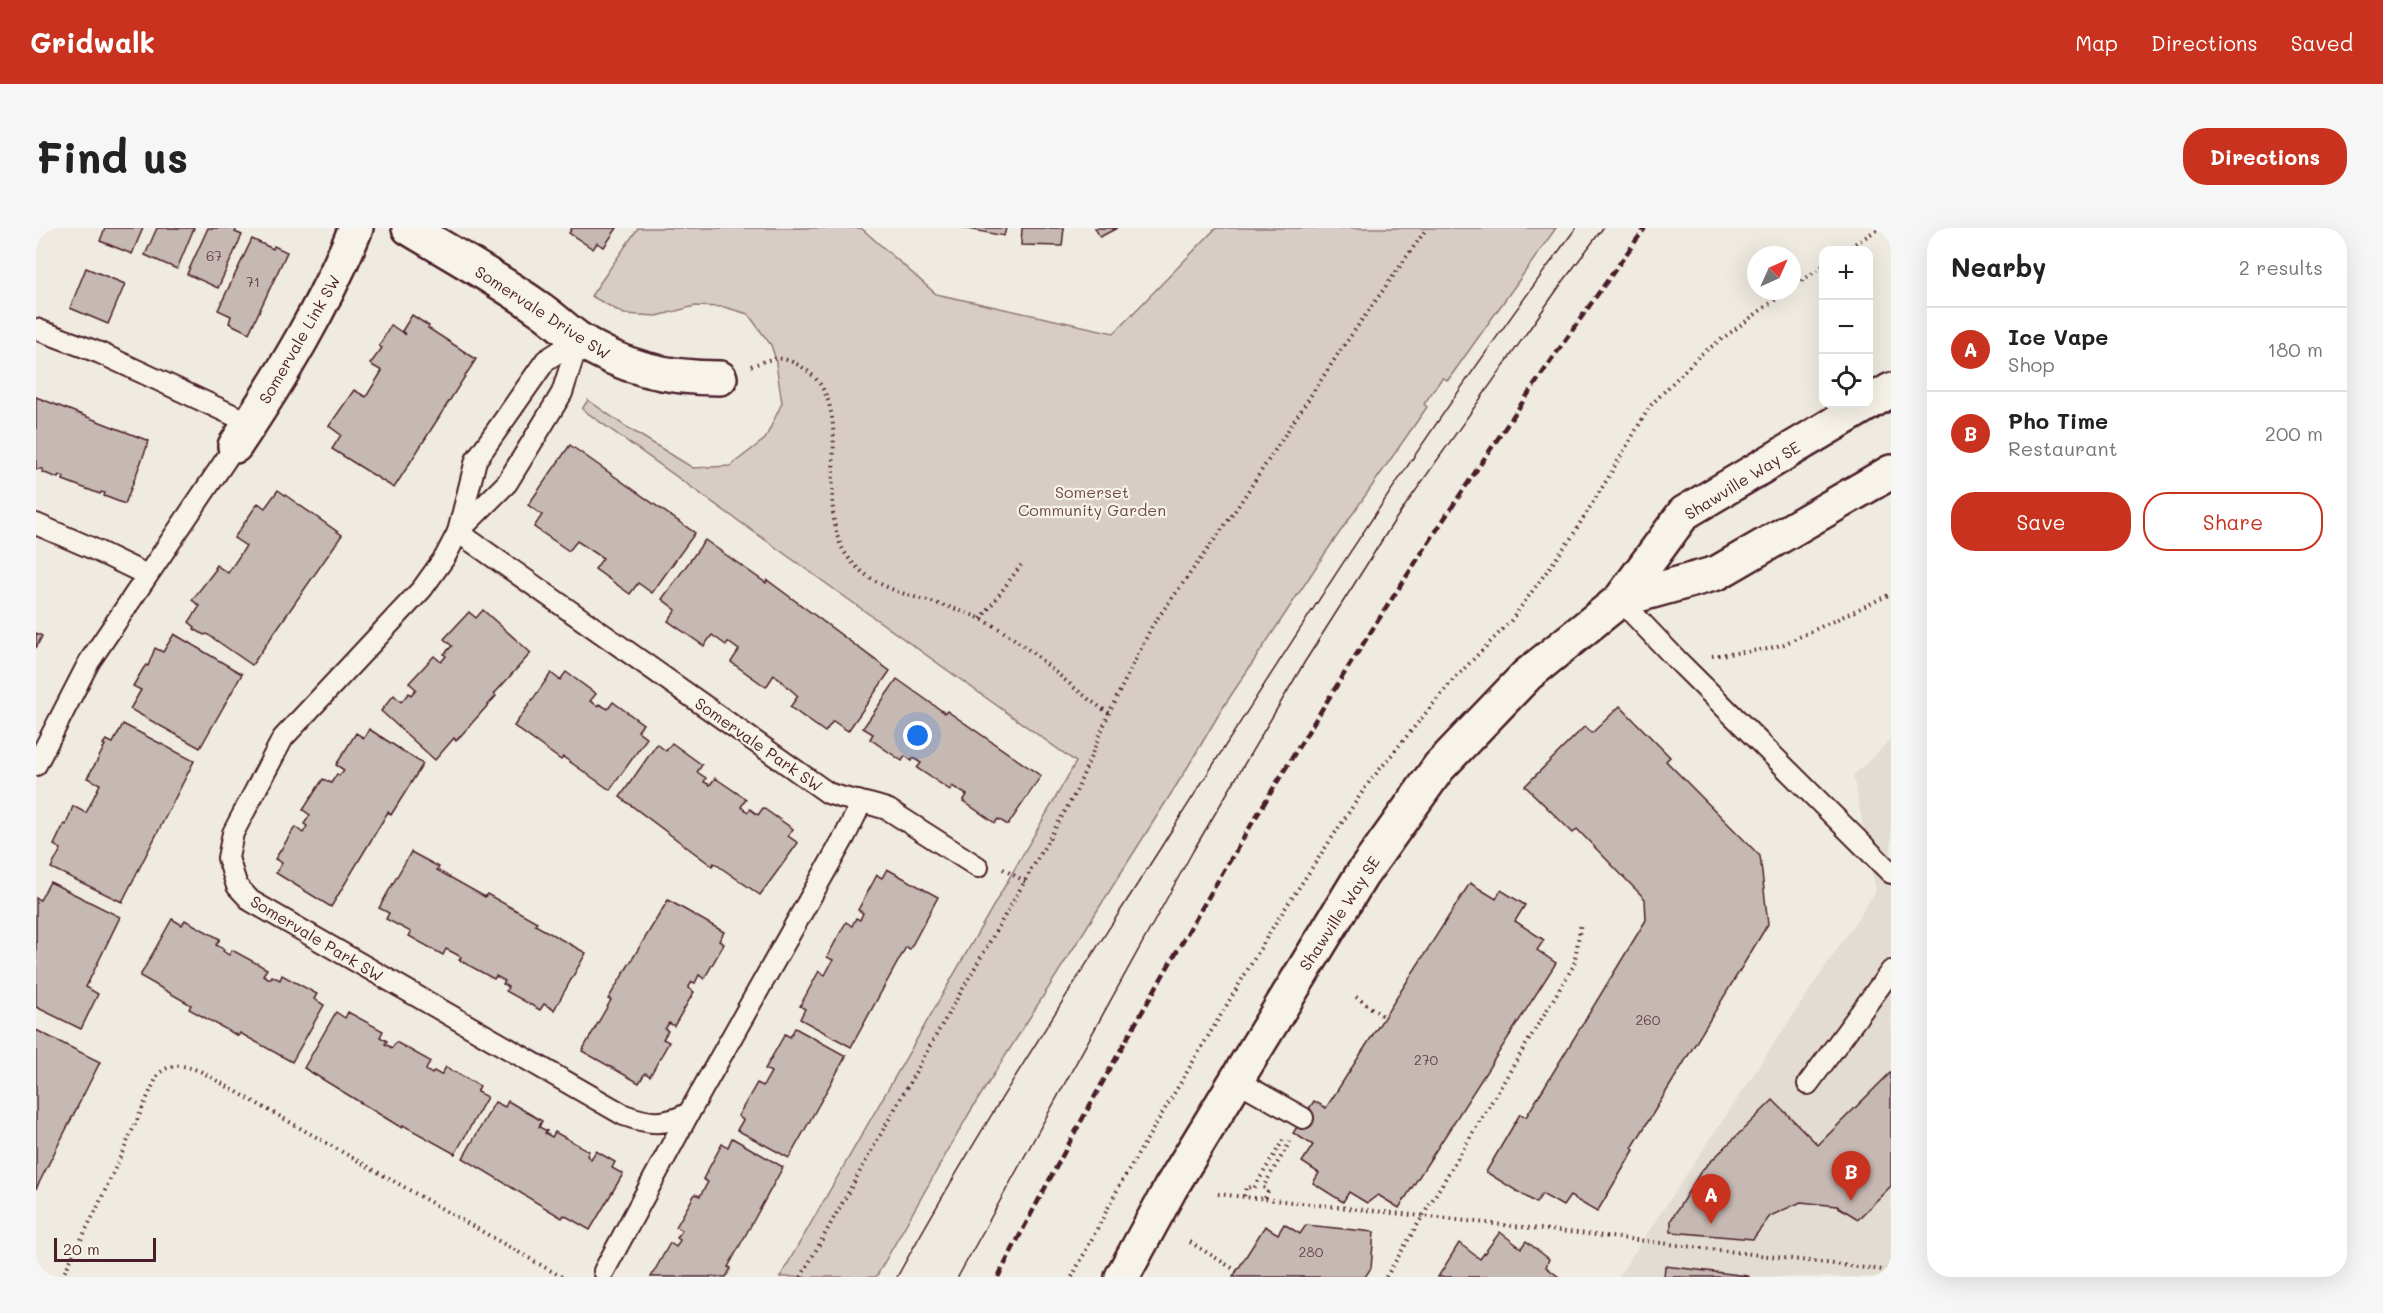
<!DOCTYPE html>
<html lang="en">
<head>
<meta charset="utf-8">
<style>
  :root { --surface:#fff; --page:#f6f6f6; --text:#222; --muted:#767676; --line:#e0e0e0; --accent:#c8321e }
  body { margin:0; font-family:Mali,sans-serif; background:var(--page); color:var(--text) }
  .controls { position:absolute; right:18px; top:18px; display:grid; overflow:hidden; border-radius:12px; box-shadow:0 6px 24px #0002 }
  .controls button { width:54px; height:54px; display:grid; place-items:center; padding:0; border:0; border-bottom:2px solid var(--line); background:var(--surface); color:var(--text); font:30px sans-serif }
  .compass { position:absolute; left:1711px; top:18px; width:54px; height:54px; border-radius:50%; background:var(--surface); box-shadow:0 6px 24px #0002; rotate:45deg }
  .scale { position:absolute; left:18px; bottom:15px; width:102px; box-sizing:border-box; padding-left:6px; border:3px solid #4a1f2b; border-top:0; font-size:16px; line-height:21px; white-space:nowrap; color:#4a1f2b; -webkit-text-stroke:4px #f7f3e8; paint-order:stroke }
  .you { position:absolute; left:882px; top:508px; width:21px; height:21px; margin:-15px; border:4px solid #fff; border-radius:50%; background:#1a73e8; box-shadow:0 0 0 9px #1a73e833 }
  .badge { display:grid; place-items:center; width:39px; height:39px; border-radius:50%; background:var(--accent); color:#fff; font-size:20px; font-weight:700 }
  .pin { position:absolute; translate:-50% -50px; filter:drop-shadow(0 2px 3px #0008) }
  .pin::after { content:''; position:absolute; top:32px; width:21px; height:18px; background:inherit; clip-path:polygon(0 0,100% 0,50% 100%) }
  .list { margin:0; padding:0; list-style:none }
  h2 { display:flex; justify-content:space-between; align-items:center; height:78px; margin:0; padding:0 24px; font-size:26px }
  h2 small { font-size:20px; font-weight:400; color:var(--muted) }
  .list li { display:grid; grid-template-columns:39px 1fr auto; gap:18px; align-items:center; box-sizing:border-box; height:84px; padding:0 24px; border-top:2px solid var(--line) }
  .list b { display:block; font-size:22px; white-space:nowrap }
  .list p { margin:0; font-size:20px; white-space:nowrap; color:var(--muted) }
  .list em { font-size:20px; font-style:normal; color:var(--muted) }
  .actions { display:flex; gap:12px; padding:18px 24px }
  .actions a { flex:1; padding:14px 0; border:2px solid var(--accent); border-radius:24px; text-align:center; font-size:21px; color:var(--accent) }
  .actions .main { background:var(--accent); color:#fff }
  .icon { flex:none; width:33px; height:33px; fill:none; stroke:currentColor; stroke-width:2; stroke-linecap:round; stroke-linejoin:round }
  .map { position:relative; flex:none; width:1855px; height:1049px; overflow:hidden; border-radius:24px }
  header { display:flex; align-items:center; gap:36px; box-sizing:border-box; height:84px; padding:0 30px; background:var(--accent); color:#fff }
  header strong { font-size:28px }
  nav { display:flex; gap:33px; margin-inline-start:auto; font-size:21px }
  .intro { display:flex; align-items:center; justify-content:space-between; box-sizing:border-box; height:144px; padding:0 36px }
  h1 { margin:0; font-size:42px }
  .button { padding:15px 27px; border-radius:24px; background:var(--accent); color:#fff; font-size:21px; font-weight:700 }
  main { display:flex; gap:36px; padding:0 36px }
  aside { flex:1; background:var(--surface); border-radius:24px; box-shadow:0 6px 24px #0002 }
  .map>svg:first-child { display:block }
  .built { fill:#e3dcd2 }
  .green { fill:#d8cdc6; stroke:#917678; stroke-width:1.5 }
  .building { fill:#c6b8b3; stroke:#4a1f2b; stroke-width:1.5 }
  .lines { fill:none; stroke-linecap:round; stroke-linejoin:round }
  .service-casing { stroke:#4a1f2b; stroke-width:24 }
  .minor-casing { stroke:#4a1f2b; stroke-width:38 }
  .path { stroke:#4a1f2b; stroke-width:4; stroke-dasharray:1.5 4.5; stroke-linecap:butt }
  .service { stroke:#f7f3e8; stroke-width:20 }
  .minor { stroke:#f7f3e8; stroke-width:33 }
  .tram { stroke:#4a1f2b; stroke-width:1.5 }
  .rail { stroke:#4a1f2b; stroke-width:4.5; stroke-dasharray:9 4.5; stroke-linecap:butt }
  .labels { text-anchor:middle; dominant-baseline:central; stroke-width:4.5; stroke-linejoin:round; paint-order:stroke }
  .number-label { font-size:14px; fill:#69454d }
  .street-label { font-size:16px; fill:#4a1f2b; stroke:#f7f3e8 }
  .park-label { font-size:16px; fill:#6e4a52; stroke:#f7f3e8 }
</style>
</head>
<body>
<header>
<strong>Gridwalk</strong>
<nav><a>Map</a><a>Directions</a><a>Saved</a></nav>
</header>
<div class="intro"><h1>Find us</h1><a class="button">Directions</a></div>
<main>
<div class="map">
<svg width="1855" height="1049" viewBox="0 0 1855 1049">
  <rect width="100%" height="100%" fill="#f0ebe0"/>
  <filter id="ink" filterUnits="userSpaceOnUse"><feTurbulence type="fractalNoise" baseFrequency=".0167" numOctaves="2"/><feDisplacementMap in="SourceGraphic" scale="12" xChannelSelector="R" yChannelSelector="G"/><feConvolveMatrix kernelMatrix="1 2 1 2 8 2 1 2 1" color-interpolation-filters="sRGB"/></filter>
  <g filter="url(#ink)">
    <path class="built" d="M 1855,511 L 1855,1049 L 1582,1049 L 1840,663 L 1817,548 Z"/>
    <path class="green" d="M 602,0 L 825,0 L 900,66 L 1078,105 L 1180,0 L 1520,0 L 1412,152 L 1406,150 L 1388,176 L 1391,179 L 1290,324 L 1186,481 L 1150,542 L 934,884 L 840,1049 L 744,1049 L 1040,534 L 546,181 L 552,172 L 589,198 L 657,240 L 694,238 L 729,211 L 746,175 L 739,129 L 735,117 L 712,86 L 688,79 L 659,78 L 621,88 L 588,86 L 555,68 Z"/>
    <g class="building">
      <path d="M 69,0 L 107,0 L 96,26 L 64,13 Z"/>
      <path d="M 121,0 L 158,0 L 141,41 L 109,27 Z"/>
      <path d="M 172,0 L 201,0 L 199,4 L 206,7 L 182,60 L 151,46 Z"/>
      <path d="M 536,0 L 581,0 L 568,19 L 561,15 L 557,21 L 533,5 Z"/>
      <path d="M 927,0 L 970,0 L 968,8 Z"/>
      <path d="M 986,0 L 1028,0 L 1026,18 L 985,17 Z"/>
      <path d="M 1059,0 L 1081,0 L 1064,9 Z"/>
      <path d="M 216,11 L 237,21 L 238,18 L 251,24 L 213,105 L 193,95 L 195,88 L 182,82 Z"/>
      <path d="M 50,40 L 89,56 L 72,96 L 34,80 Z"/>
      <path d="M 376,87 L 393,98 L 392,100 L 440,131 L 358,260 L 296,221 L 305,207 L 293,198 L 318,162 L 330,169 L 346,143 L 334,136 L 346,120 L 343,118 L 355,97 L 370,107 L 366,103 Z"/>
      <path d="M 0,169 L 113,213 L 89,276 L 68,268 L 69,265 L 65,264 L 64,266 L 27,252 L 28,249 L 23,247 L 22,250 L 6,244 L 7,241 L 0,241 Z"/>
      <path d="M 534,217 L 659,305 L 616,365 L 602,355 L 594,366 L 559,341 L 567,330 L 541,313 L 533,323 L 498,299 L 506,287 L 492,277 Z"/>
      <path d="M 242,262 L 306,307 L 216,437 L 171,406 L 168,407 L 158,401 L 159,399 L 153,394 L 164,378 L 156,372 L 180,341 L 178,340 L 180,337 L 192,345 L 210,318 L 198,310 L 222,275 L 229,280 Z"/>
      <path d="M 669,312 L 730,355 L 731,352 L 854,443 L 812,503 L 797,493 L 789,504 L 754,479 L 762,468 L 738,447 L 730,459 L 695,434 L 703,422 L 692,414 L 690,417 L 676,407 L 668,418 L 632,393 L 640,382 L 626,371 Z"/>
      <path d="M 447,382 L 495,425 L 458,466 L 460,468 L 420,513 L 418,510 L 399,532 L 345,483 L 358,467 L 365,474 L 373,465 L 375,467 L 380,461 L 373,455 L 398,428 L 405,434 L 410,428 L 408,426 L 416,418 L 408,411 L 433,384 L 440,390 Z"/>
      <path d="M 0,405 L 6,408 L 0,420 Z"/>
      <path d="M 138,406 L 206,446 L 164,520 L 94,481 L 105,462 L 97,458 L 107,441 L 110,437 L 112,438 L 119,420 L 127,424 Z"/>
      <path d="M 530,444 L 560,466 L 554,473 L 562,478 L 563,476 L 572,481 L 577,474 L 607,496 L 602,503 L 611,510 L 574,562 L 527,529 L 525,532 L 478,498 L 515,445 L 524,452 Z"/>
      <path d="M 861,451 L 909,485 L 911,483 L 1005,548 L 972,597 L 962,591 L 959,595 L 927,573 L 931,567 L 916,558 L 914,562 L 881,540 L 885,535 L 877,530 L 876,533 L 869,528 L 866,533 L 834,511 L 837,506 L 827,500 Z"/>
      <path d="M 1584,478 L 1634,529 L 1630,533 L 1724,628 L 1732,696 L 1596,920 L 1598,922 L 1561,984 L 1534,968 L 1527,978 L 1506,966 L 1500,975 L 1450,944 L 1484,886 L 1490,889 L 1610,692 L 1609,671 L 1541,601 L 1537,605 L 1489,558 L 1549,498 L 1556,505 Z"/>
      <path d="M 87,496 L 158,533 L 86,674 L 15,640 L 25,621 L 18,617 L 28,596 L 30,597 L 37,578 L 50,585 L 64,556 L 51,550 L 61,533 L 69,517 L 67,516 L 70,512 L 77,515 Z"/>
      <path d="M 333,501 L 387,536 L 355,587 L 352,584 L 295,679 L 240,645 L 246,635 L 239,631 L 259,599 L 267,605 L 271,598 L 268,596 L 274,587 L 267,582 L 287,551 L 295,555 L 301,546 L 303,548 L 308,542 L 300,537 L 320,505 L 328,510 Z"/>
      <path d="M 636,515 L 666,537 L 661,544 L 670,550 L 668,554 L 674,557 L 679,550 L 710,571 L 705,579 L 712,584 L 714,581 L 722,587 L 727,580 L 757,601 L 752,608 L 762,615 L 724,667 L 678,635 L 676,638 L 584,569 L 621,516 L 630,523 Z"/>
      <path d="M 375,624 L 403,639 L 401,642 L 449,669 L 451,666 L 501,694 L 499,697 L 550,725 L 518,782 L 508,776 L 504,782 L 470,763 L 472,759 L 467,756 L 469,753 L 460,748 L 458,751 L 423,732 L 425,729 L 418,725 L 410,721 L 407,727 L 373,708 L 375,704 L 350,691 L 353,685 L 343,680 Z"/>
      <path d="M 851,641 L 902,669 L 874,721 L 870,719 L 815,819 L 764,791 L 769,781 L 764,778 L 783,743 L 789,747 L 797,732 L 791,729 L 810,694 L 816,698 L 820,690 L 824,692 L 827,685 L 822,682 L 841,647 L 846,650 Z"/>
      <path d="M 14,654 L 84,689 L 50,759 L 62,766 L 45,801 L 0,779 L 0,670 L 4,672 Z"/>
      <path d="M 1434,655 L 1460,671 L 1465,662 L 1489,677 L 1479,693 L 1508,712 L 1501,722 L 1520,735 L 1363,980 L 1342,967 L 1331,975 L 1313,964 L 1307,974 L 1277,955 L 1283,945 L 1266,934 L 1277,917 L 1257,905 L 1278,873 L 1290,880 Z"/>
      <path d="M 632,672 L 688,704 L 683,713 L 688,716 L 668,751 L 663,747 L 659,755 L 656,754 L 652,760 L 658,764 L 638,798 L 633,795 L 629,801 L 632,803 L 627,811 L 633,814 L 614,848 L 609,845 L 603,855 L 546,823 L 575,772 L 572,771 Z"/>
      <path d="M 136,691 L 146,697 L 149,692 L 184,711 L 180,717 L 188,721 L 187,723 L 193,727 L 196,722 L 231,741 L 227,747 L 234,751 L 236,748 L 244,752 L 246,747 L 281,766 L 278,771 L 288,777 L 256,834 L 204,805 L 202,808 L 153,781 L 155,777 L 104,748 Z"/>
      <path d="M 300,784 L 309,790 L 312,784 L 347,803 L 344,809 L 351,813 L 349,816 L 356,820 L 360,814 L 394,833 L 390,842 L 396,846 L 398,843 L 405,847 L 410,839 L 444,858 L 441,864 L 451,869 L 419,926 L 367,897 L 366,900 L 268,840 Z"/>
      <path d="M 759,800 L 810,828 L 753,930 L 701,902 L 707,892 L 702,888 L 721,855 L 727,858 L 735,844 L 729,841 L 749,806 L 754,809 Z"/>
      <path d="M 0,802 L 64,834 L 0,961 Z"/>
      <path d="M 1855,844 L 1855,958 L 1822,991 L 1801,978 L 1765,974 L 1734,988 L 1717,1011 L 1635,1004 L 1635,992 L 1665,943 L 1737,872 L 1782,917 Z"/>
      <path d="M 472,873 L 506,893 L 503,899 L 511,903 L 509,905 L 516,909 L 519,904 L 553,923 L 551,928 L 555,931 L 560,923 L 579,934 L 576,940 L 587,946 L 554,1002 L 528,987 L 526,990 L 427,930 L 459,874 L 469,879 Z"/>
      <path d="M 696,910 L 747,939 L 692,1039 L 695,1040 L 690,1049 L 615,1049 L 634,1015 L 640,1019 L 644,1012 L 641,1010 L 646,1002 L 640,999 L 659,966 L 664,968 L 672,954 L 667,951 L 686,916 L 692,919 Z"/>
      <path d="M 1248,996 L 1264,1006 L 1270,997 L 1338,1004 L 1335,1040 L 1329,1049 L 1197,1049 L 1229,998 L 1242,1006 Z"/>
      <path d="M 1464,1004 L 1485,1020 L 1490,1013 L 1513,1031 L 1510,1039 L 1523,1049 L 1402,1049 L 1423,1015 L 1444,1031 Z"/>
      <path d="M 1629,1038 L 1712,1048 L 1713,1049 L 1628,1049 Z"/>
    </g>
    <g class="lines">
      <g class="service-casing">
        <g id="service">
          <path d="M 0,101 L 64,125 L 214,195"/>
          <path d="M 543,111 L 510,132 L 440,232 L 422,304 L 409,329 L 386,361 L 247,510 L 197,605 L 192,630 L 201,658 L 215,673 L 588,887 C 613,896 628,898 653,885"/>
          <path d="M 0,296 L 53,319 L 111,347"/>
          <path d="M 422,304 L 792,565 C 812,573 833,574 853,582 L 942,639"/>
          <path d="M 422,304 L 471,255 L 526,165 L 543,111"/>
          <path d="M 1584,372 L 1641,432 L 1855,645"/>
          <path d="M 0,537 L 53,434 L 199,218"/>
          <path d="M 1200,852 L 1267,890"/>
          <path d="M 1772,856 L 1855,743"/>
          <path d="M 568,1043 L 653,885 L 809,608 L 821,584 L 822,573"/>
        </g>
      </g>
      <g class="minor-casing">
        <g id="minor">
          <path d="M 373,0 C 416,26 460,50 501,79 C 515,88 527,100 541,110 C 586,140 630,150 684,150"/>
          <path d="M 199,218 C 246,148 288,78 320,0"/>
          <path d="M 1584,372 L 1681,345 L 1855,244"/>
          <path d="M 1086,1049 L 1134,961 L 1325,648 L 1403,539 L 1491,447 L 1584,372 L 1648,285 L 1855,162"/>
        </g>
      </g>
      <g class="path">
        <path d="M 1809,22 L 1844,0"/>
        <path d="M 1756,60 L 1788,37"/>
        <path d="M 715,138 C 737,130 744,126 766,139 C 827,178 774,276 811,328 C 841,370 902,370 945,391 C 993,414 1028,457 1073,485"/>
        <path d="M 945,391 L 985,337"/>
        <path d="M 1676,428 L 1731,421 L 1748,416 L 1855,366"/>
        <path d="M 967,641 L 990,654"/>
        <path d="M 1320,769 L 1348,789"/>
        <path d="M 1182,966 L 1551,1006 L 1855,1043"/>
        <path d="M 1208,968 L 1210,959 L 1218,960 L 1249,909"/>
        <path d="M 1229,970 L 1232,963 L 1227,959 L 1254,914"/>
        <path d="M 1154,1014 L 1201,1043"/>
        <path d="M 26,1049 L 61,980 L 122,846 C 137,834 147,837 164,843 L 526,1049"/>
        <path d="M 765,1049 L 899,809 L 1040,564 L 1073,485 L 1116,398 L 1197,286 L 1302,126 L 1391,0"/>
        <path d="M 1036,1049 L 1085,955 L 1240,694 L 1331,557 L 1416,453 L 1474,394 L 1535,310 L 1572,250 L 1614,178 L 1664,127 L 1751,63"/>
        <path d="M 1350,1049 L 1538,737 L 1545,694"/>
      </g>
      <use href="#service" class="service"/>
      <use href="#minor" class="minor"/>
      <g class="tram">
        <path d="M 861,1049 C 943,900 1036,759 1127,616 C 1259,407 1392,198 1540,0"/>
        <path d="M 922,1049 L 1157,623 L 1268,435 L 1359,292 L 1523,59 L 1567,0"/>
      </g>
      <path class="rail" d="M 962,1049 C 1152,684 1368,334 1609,0"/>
    </g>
  </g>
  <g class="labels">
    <g class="number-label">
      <text x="178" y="27">67</text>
      <text x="217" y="53">71</text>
      <text x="1612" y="791">260</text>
      <text x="1390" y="831">270</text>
      <text x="1275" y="1023">280</text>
    </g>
    <g class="street-label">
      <text transform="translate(507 84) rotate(33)">Somervale Drive SW</text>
      <text transform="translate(263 111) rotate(-60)">Somervale Link SW</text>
      <text transform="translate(1706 252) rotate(-32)">Shawville Way SE</text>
      <text transform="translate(723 516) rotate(35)">Somervale Park SW</text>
      <text transform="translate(1303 685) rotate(-57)">Shawville Way SE</text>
      <text transform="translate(281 710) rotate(31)">Somervale Park SW</text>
    </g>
    <g class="park-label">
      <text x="1056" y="263">Somerset<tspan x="1056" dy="18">Community Garden</tspan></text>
    </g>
  </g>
</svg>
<div class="controls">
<button>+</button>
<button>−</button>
<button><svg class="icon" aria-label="locate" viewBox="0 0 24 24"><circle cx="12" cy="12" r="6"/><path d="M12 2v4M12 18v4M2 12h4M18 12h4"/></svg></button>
</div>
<svg class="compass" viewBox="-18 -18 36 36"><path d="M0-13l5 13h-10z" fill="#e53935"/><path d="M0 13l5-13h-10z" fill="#767676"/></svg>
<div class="scale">20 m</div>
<div class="you"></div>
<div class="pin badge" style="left:1675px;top:996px">A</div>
<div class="pin badge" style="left:1815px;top:973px">B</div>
</div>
<aside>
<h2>Nearby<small>2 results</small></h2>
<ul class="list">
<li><span class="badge">A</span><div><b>Ice Vape</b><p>Shop</p></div><em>180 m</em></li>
<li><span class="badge">B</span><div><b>Pho Time</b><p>Restaurant</p></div><em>200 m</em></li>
</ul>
<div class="actions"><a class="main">Save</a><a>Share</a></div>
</aside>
</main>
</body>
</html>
